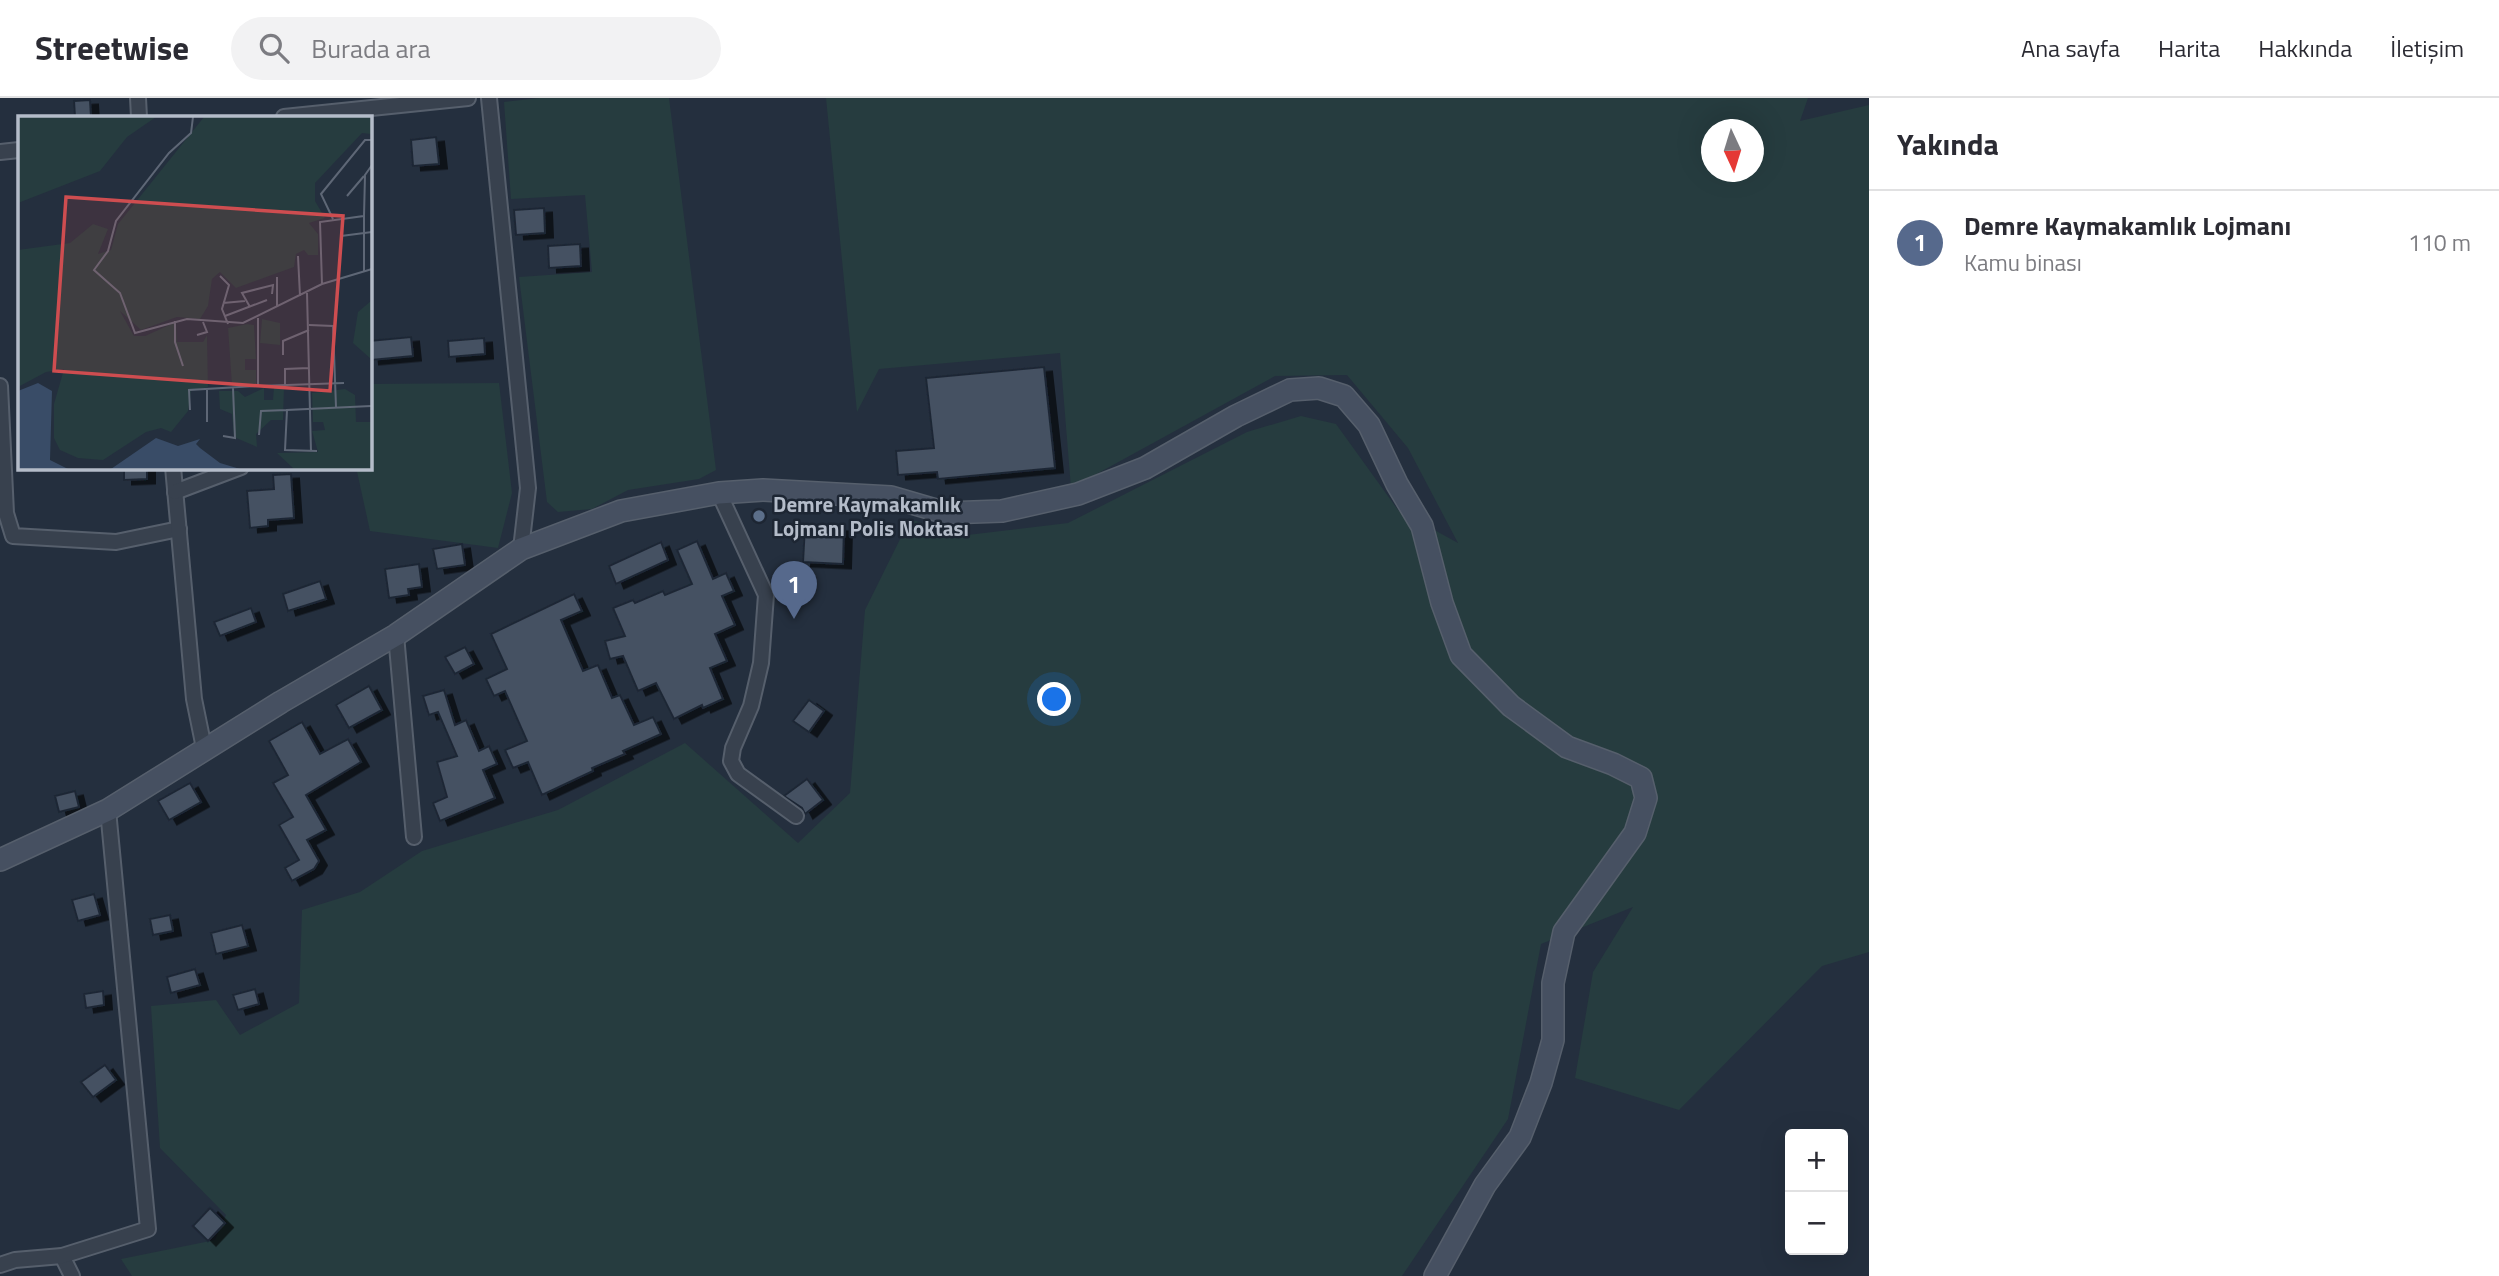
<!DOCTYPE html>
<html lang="tr">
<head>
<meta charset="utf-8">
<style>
  :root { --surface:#fff; --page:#f2f2f3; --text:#2b2b33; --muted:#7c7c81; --line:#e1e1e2; --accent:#56698c }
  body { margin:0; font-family:"Titillium Web",sans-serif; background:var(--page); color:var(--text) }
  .controls { position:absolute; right:21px; bottom:21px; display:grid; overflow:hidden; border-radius:7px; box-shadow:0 7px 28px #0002 }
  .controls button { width:63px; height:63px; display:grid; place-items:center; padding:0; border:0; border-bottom:2px solid var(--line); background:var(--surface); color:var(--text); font:35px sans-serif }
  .compass { position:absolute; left:1701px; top:21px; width:63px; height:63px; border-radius:50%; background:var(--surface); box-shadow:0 7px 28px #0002; rotate:176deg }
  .you { position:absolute; left:1055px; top:602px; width:24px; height:24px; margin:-18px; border:5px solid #fff; border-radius:50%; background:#1a73e8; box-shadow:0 0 0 10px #1a73e833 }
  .badge { display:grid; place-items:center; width:46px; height:46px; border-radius:50%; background:var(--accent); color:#fff; font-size:23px; font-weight:700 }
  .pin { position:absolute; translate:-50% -58px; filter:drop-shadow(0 2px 4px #0008) }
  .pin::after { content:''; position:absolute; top:37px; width:24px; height:21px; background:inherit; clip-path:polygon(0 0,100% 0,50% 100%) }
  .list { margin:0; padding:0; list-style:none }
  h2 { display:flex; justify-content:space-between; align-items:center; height:91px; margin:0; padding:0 28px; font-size:30px }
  h2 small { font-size:23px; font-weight:400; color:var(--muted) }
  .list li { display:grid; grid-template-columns:46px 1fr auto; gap:21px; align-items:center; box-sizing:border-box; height:105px; padding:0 28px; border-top:2px solid var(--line) }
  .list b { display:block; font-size:26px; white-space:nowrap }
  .list p { margin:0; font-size:23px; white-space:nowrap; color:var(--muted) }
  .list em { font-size:23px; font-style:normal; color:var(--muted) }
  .icon { flex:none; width:38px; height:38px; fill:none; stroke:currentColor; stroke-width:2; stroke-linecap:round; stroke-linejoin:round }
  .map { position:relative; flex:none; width:1869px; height:1178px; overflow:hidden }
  header { display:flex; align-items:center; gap:42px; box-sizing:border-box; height:98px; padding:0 35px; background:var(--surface); border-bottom:2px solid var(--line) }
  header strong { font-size:33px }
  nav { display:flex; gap:38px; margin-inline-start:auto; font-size:24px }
  .search { width:490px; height:63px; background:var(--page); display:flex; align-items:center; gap:18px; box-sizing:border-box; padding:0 24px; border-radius:38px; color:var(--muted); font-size:26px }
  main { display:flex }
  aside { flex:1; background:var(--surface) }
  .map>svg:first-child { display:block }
  .green { fill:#263c3f; fill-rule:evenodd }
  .building { fill:#455162; stroke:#1f2835; stroke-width:2; filter:url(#shadow) }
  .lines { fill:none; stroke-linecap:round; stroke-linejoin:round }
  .street-casing { stroke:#565f6c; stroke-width:18 }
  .secondary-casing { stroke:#565f6c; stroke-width:24 }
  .street { stroke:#38414e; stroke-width:14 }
  .secondary { stroke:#465061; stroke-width:21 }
  .service-dot { fill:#5c6f8a; stroke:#1d2633; stroke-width:2.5 }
  .labels { text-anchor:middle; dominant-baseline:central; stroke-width:5; stroke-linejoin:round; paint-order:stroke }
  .poi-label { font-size:21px; font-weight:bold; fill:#b4bcc9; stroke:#1d2633; text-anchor:start }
  .inset-road { fill:none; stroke:#5e6776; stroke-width:2 }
  .view { fill:#ce4d50; fill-opacity:0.15; stroke:#ce4d50; stroke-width:3.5 }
  .inset-edge { fill:none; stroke:#b4bcc9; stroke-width:3.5 }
</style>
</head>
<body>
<header>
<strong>Streetwise</strong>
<div class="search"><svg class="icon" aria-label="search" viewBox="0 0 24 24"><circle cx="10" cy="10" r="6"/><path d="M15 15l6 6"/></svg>Burada ara</div>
<nav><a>Ana sayfa</a><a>Harita</a><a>Hakkında</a><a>İletişim</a></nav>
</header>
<main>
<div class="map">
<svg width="1869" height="1178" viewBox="0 0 1869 1178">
  <defs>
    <filter id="shadow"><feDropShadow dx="8" dy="4.5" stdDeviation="0" flood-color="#0009"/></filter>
  </defs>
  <rect width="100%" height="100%" fill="#242f3e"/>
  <g class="green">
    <path d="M 539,0 L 669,0 L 716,372 L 699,381 L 628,392 L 592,411 L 558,414 L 547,404 L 519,179 L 592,174 L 585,97 L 511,101 L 504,4 Z"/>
    <path d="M 826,0 L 1808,0 L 1800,23 L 1869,7 L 1869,854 L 1822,868 L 1679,1012 L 1575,980 L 1593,874 L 1633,809 L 1541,846 L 1508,1021 L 1402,1178 L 132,1178 L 121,1161 L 215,1142 L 226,1117 L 160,1050 L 151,908 L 216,902 L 240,937 L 299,905 L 302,812 L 360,794 L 422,753 L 558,712 L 685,645 L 798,745 L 850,695 L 865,512 L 910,421 L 959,438 L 1068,425 L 1247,334 L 1301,318 L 1336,326 L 1398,412 L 1458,445 L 1408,350 L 1347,277 L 1275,278 L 1071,390 L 1060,255 L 879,271 L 857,314 ZM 1712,32 L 1754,32 L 1754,74 L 1712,74 Z"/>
    <path d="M 499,285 L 512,395 L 498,450 L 370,433 L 356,369 L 369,369 L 369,286 Z"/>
  </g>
  <g class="building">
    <path d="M 90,2 L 91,19 L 75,19 L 74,3 Z"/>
    <path d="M 436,39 L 439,66 L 413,68 L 411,42 Z"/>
    <path d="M 544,110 L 545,135 L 516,137 L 514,112 Z"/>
    <path d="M 580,146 L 581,168 L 549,170 L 548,148 Z"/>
    <path d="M 411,239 L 413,258 L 371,262 L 369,243 Z"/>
    <path d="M 484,240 L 485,256 L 449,259 L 448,243 Z"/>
    <path d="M 1044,269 L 1055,370 L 938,381 L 937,374 L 898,377 L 896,353 L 934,350 L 926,280 Z"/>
    <path d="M 124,369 L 147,369 L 147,381 L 124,382 Z"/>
    <path d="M 291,376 L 294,420 L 268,422 L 268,428 L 250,430 L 247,393 L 274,391 L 273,377 Z"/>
    <path d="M 805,428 L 844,429 L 843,466 L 803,464 Z"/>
    <path d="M 697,443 L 713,481 L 726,475 L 734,493 L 722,498 L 735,527 L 715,536 L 727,563 L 710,570 L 723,601 L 703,610 L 702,607 L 674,621 L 656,585 L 638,593 L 623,558 L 610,561 L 605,543 L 625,538 L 613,510 L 633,502 L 635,505 L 663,493 L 665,497 L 692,486 L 677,452 Z"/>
    <path d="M 661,444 L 668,462 L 616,486 L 609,468 Z"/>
    <path d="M 462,446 L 465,467 L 437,471 L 433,451 Z"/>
    <path d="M 419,466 L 422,489 L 408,491 L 409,497 L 389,500 L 385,471 Z"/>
    <path d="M 320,483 L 326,501 L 288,513 L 283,496 Z"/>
    <path d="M 574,496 L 582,513 L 561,522 L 583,573 L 598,567 L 612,600 L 620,597 L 634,627 L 653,619 L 661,636 L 623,653 L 625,656 L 592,670 L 593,673 L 542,697 L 528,664 L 513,670 L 505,652 L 527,643 L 505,593 L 494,598 L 486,581 L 507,571 L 491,536 Z"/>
    <path d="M 251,510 L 256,524 L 220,538 L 214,524 Z"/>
    <path d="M 465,549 L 474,566 L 455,576 L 445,559 Z"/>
    <path d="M 369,588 L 382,612 L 349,630 L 336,607 Z"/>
    <path d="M 444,592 L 455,627 L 466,622 L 479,653 L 489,648 L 497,666 L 483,672 L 495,700 L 440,723 L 433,705 L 447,699 L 437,664 L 457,658 L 438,614 L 429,617 L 423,598 Z"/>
    <path d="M 809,602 L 824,613 L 809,634 L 793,623 Z"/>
    <path d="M 302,624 L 320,656 L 348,641 L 361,664 L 306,697 L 326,732 L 307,742 L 319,763 L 314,771 L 292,783 L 285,770 L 299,762 L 279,727 L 293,719 L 273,685 L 288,677 L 269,643 Z"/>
    <path d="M 807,681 L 823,702 L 805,716 L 802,710 L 784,698 Z"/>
    <path d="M 190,685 L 201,704 L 169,722 L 158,703 Z"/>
    <path d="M 75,693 L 79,709 L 59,714 L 55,698 Z"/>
    <path d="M 94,796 L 100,817 L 78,823 L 72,802 Z"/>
    <path d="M 170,817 L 173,833 L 153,837 L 150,821 Z"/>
    <path d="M 242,827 L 248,848 L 216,856 L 211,835 Z"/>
    <path d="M 195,871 L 200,887 L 171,895 L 167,879 Z"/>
    <path d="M 255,891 L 259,906 L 238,912 L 233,897 Z"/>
    <path d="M 103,893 L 104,907 L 86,910 L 84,896 Z"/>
    <path d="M 105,967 L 116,982 L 93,999 L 81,984 Z"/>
    <path d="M 210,1110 L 225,1125 L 208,1143 L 193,1128 Z"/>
  </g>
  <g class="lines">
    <g class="street-casing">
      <g id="street">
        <path d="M 138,0 L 139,19"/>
        <path d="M 489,0 L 528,390 L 521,451"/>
        <path d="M 284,19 L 468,0"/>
        <path d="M 0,54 L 19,52"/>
        <path d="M 0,288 L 6,415 L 13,438 L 116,444 L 179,431"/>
        <path d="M 173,369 L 194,601 L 204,650"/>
        <path d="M 175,394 L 241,369"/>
        <path d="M 719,395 L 766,497 L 761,565 L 751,608 L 733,650 L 731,663 L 738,676 L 796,718"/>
        <path d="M 396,537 L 414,739"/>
        <path d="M 62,1158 L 72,1178"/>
        <path d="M 0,1167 L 15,1162 L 62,1158 L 148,1131 L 108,712"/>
      </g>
    </g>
    <g class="secondary-casing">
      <path id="secondary" d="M 0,762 L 108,712 L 281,604 L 396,537 L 521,451 L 621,413 L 719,395 L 763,392 L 891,399 L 946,415 L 1002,413 L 1078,396 L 1145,370 L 1236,318 L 1290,292 L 1319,290 L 1344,298 L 1369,327 L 1397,386 L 1422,428 L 1442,505 L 1461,557 L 1511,608 L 1567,649 L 1613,666 L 1641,680 L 1646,700 L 1635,735 L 1564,834 L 1553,885 L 1553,942 L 1541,985 L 1520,1039 L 1485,1087 L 1435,1178"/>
    </g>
    <use href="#street" class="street"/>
    <use href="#secondary" class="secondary"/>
  </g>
  <circle class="service-dot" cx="759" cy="418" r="7"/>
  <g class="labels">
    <g class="poi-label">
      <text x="773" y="406">Demre Kaymakamlık<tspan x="773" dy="24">Lojmanı Polis Noktası</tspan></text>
    </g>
  </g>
  <g transform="translate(18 18)">
    <rect width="354" height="354" fill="#242f3e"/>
    <path d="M 0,1 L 138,1 L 109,21 L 82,55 L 0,87 ZM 186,1 L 353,1 L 353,18 L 344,17 L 297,67 L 297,85 L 307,102 L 291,107 L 300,118 L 300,139 L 290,139 L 286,134 L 278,138 L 276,151 L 218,172 L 202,156 L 194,163 L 190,190 L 182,203 L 159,201 L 123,214 L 102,195 L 116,220 L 127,220 L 158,206 L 159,226 L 185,226 L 189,219 L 190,271 L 173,275 L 170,295 L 153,316 L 143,312 L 128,316 L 85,344 L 60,342 L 42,334 L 36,322 L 36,288 L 46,253 L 28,256 L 0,271 L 0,134 L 52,127 L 75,108 L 90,113 L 80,138 L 93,134 L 100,108 ZM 353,185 L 353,243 L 335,227 L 340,196 ZM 244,203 L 262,207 L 262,229 L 242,227 ZM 229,208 L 236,209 L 238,243 L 227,243 L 227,254 L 238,254 L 238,269 L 214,270 L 210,212 ZM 256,271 L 266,271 L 265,304 L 253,304 L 238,318 L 239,331 L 216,321 L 214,298 L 202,293 L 201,275 L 220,275 L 227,281 L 246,272 L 246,284 L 255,284 ZM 327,273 L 337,279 L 338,306 L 353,306 L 353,353 L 276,353 L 259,337 L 300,336 L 294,315 L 307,314 L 305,306 L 295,306 L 294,277 Z" fill="#263c3f"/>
    <path d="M 20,267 L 34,275 L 32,344 L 50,353 L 0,353 L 0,275 ZM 138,322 L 160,330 L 182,323 L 178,328 L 182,332 L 202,347 L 222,353 L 93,353 Z" fill="#394c67"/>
    <path class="inset-road" d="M 175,1 L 173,17 L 151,37 L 98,105 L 90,135 L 76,154 L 102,177 L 117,217 L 169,203 L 225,207 L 304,168 L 354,153M 329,80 L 346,60M 346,100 L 347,59 L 354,49M 315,103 L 303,78 L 347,24 L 354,24M 323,120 L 354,116M 280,140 L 282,180M 202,160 L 211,169 L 204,193 L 210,208M 259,161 L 259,191M 304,168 L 302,106 L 346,100 L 346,155M 289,177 L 293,336M 205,187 L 227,185M 232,191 L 224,177 L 255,169 L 254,178M 207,200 L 249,184M 157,205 L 157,226 L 165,250M 291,209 L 315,210 L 318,291M 179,219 L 189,216 L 185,206M 265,239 L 265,225 L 291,214M 267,269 L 267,253 L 291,252M 240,270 L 326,267M 172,294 L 171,274 L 240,270 L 240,202M 189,306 L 189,273M 241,319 L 243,295 L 269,294M 205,320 L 217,322 L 215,272M 299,335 L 267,334 L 269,294 L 353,290"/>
    <path class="view" d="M 48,81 L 325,100 L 312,275 L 36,255 Z"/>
    <rect width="354" height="354" class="inset-edge"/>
  </g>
</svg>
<div class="controls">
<button>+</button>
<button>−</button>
</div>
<svg class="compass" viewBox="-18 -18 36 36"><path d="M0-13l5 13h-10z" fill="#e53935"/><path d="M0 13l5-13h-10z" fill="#7c7c81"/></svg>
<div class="you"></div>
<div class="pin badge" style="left:794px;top:521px">1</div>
</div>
<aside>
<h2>Yakında<small></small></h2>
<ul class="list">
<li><span class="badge">1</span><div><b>Demre Kaymakamlık Lojmanı</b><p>Kamu binası</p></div><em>110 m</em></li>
</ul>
</aside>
</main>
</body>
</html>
